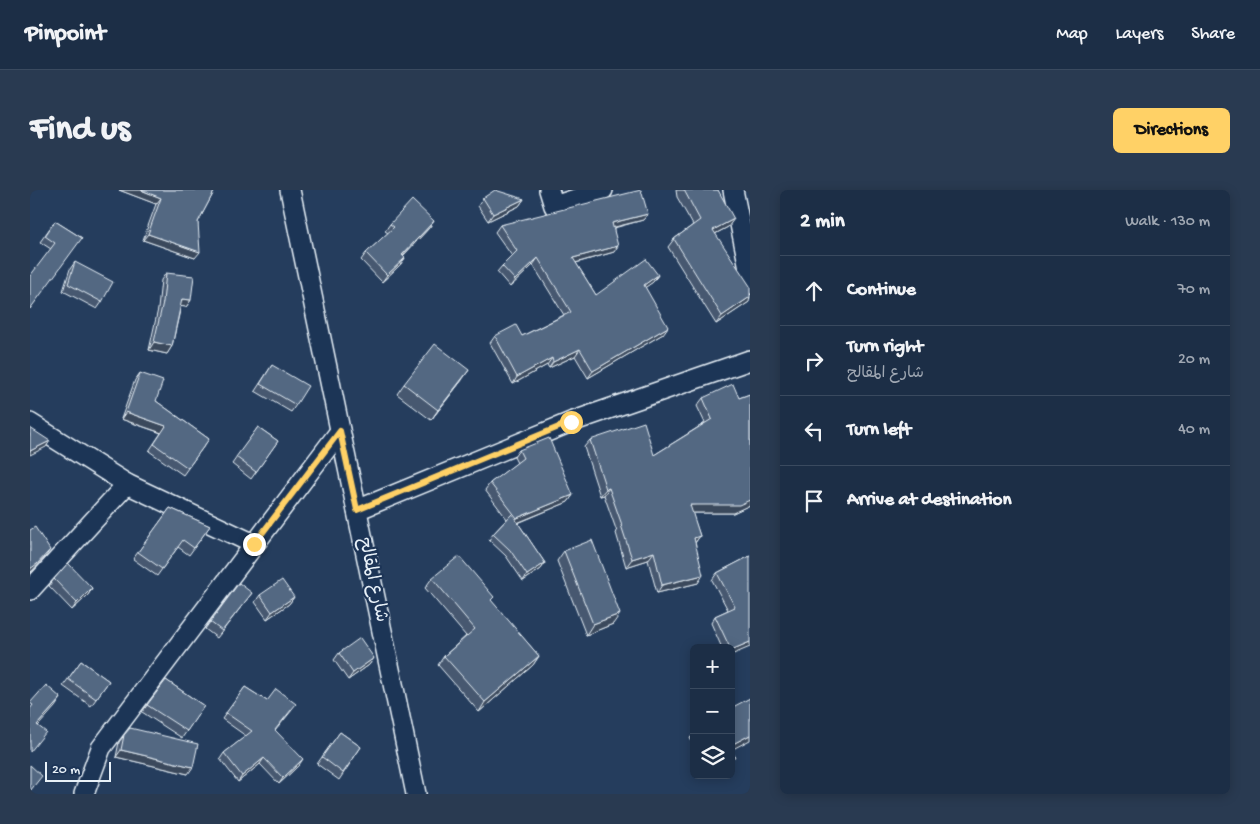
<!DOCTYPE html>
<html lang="en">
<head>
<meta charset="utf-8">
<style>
  :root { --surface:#1c2e46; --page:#293a51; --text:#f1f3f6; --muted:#a0a8b3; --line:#3a4a5f; --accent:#ffd166 }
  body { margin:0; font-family:"Gochi Hand","Playpen Sans Arabic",sans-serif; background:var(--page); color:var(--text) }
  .controls { position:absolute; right:15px; bottom:15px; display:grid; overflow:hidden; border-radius:8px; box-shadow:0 2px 12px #0003 }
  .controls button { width:45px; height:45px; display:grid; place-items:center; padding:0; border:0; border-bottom:1px solid var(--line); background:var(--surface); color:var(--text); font:25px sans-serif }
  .scale { position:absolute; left:15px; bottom:12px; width:66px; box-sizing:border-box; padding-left:5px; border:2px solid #e8f1f8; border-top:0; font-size:14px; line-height:18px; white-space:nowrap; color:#e8f1f8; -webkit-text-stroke:4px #1d3557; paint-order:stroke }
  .stop { position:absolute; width:15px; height:15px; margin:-11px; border:4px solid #ffd166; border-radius:50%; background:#fff }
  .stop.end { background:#ffd166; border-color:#fff; box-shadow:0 1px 5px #0008 }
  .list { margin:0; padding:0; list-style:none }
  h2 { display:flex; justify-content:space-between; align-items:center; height:65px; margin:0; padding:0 20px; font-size:21px }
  h2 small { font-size:16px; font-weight:400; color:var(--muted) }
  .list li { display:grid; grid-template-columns:32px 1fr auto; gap:15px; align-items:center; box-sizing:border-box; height:70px; padding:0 20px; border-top:1px solid var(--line) }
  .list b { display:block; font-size:19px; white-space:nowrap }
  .list p { margin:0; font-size:16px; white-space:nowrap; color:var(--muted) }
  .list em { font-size:16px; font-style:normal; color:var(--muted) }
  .icon { flex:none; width:28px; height:28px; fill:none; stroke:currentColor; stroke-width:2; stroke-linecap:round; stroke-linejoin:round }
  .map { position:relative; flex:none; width:720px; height:604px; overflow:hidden; border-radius:8px }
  header { display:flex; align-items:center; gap:30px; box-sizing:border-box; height:70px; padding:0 25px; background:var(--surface); border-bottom:1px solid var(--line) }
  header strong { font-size:24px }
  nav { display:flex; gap:28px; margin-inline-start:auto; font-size:18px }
  .intro { display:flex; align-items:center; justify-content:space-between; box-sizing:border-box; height:120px; padding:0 30px }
  h1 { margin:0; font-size:35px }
  .button { padding:12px 22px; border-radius:8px; background:var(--accent); color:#111; font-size:18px; font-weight:700 }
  main { display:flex; gap:30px; padding:0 30px }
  aside { flex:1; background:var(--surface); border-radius:8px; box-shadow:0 2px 12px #0003 }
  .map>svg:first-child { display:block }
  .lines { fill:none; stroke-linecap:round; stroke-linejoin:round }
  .street-casing { stroke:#e8f1f8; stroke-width:22 }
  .street { stroke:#1d3557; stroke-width:19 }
  .wall { fill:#475970; stroke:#e8f1f8 }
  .shaded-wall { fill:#3a485b; stroke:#e8f1f8 }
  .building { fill:#536782; stroke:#e8f1f8 }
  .route { stroke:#ffd166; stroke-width:6 }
  .labels { text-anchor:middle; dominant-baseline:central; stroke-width:4.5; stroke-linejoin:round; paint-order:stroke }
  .street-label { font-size:18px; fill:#e8f1f8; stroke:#1d3557 }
</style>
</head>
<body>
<header>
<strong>Pinpoint</strong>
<nav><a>Map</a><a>Layers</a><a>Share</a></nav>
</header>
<div class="intro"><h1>Find us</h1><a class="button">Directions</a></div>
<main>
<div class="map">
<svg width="720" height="604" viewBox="0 0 720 604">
  <rect width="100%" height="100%" fill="#253d5d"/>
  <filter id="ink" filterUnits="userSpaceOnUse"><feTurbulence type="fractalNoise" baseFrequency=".02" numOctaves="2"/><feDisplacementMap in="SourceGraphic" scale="10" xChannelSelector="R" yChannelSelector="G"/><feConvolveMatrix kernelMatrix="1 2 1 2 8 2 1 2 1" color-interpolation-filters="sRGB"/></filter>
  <g filter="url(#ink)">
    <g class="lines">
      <g class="street-casing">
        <g id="street">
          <path d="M 260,0 L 386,604"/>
          <path d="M 519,0 L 524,16 L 573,0"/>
          <path d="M 703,0 L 718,73 L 720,94"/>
          <path d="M 0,233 L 97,294 L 224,354"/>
          <path d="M 327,320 L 541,232 L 720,170"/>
          <path d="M 0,400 L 97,294"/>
          <path d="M 54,604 L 71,558 L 310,241"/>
        </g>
      </g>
      <use href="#street" class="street"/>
    </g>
    <g class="wall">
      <path d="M 89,0 L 185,0 L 168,32 L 165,68 L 113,50 L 126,14 Z"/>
      <path d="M 646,0 L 688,0 L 698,37 L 685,44 L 719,112 L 686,134 L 638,57 L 644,49 L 663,35 L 647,7 Z"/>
      <path d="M 453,8 L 494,9 L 489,16 L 458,31 L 448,16 Z"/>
      <path d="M 618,24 L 613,30 L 584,38 L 584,62 L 546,73 L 566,105 L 628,85 L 623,92 L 615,97 L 633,144 L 558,188 L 545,166 L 519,178 L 517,175 L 483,194 L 460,153 L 465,146 L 492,146 L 534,125 L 503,75 L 480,97 L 467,82 L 472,76 L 482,66 L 465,42 L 470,35 Z"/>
      <path d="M 25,31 L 52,48 L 21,59 L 10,52 Z"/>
      <path d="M 404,31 L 399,38 L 373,66 L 375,68 L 370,75 L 352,92 L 331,70 L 336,63 L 358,43 L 355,41 L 360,34 Z"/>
      <path d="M 45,72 L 72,112 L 67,119 L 33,101 L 40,79 Z"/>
      <path d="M 136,83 L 161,110 L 156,117 L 151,116 L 142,156 L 137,164 L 119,160 L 128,119 L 131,90 Z"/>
      <path d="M 242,175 L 266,215 L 261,222 L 225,201 Z"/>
      <path d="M 110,183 L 126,211 L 179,249 L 153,285 L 119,261 L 131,243 L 91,229 L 105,190 Z"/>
      <path d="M 432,190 L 401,230 L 367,204 L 374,194 Z"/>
      <path d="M 720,204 L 720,315 L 703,323 L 662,323 L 670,346 L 665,353 L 668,393 L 627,403 L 618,370 L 596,377 L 586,343 L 587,342 L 574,305 L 570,306 L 554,257 L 560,250 L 624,265 L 675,233 L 667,216 L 673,208 L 709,208 Z"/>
      <path d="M 228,237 L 248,251 L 221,289 L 202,274 Z"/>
      <path d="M 489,260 L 543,305 L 538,312 L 488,333 L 515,373 L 511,379 L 493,391 L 476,366 L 459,350 L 463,344 L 477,329 L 455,300 L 460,293 L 487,273 L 484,267 Z"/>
      <path d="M 140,318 L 180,336 L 159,365 L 148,357 L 127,386 L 103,369 Z"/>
      <path d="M 534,361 L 583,434 L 556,445 L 527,371 Z"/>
      <path d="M 720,366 L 701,458 L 692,458 L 681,433 L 685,426 L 698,420 L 682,390 L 687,383 Z"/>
      <path d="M 402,388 L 461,411 L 509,466 L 503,475 L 449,522 L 408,475 L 414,466 L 436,446 L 395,398 Z"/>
      <path d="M 24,389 L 62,398 L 58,405 L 42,420 L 19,396 Z"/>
      <path d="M 222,403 L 187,448 L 175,439 L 180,432 Z"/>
      <path d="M 230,405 L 264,407 L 259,414 L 237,429 L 225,412 Z"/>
      <path d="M 309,463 L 344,468 L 339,475 L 318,490 L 304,470 Z"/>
      <path d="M 664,466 L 664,482 L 659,471 L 661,468 Z"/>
      <path d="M 51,471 L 79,491 L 61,516 L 33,496 Z"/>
      <path d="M 136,490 L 174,516 L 152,548 L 112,522 Z"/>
      <path d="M 215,497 L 237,511 L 262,520 L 245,541 L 269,575 L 249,594 L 230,574 L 208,592 L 190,569 L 194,563 L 216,546 L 192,529 Z"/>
      <path d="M 100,538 L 158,584 L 86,567 L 89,552 Z"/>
      <path d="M 310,542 L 331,557 L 309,590 L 287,574 Z"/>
      <path d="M 664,544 L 664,556 L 660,548 Z"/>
    </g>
    <g class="shaded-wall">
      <path d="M 89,0 L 111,0 L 131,8 L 126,14 Z"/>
      <path d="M 494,9 L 489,16 L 458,31 L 463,24 Z"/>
      <path d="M 618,24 L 613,30 L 577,39 L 582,33 Z"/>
      <path d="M 704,29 L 698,37 L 677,48 L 683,40 Z"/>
      <path d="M 404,31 L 399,38 L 367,72 L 372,65 Z"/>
      <path d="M 118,44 L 170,62 L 165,68 L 113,50 Z"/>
      <path d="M 588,56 L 584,62 L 538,75 L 543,68 Z"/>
      <path d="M 375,68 L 370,75 L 352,92 L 357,85 Z"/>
      <path d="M 508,68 L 503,75 L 480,97 L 485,90 Z"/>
      <path d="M 628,85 L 623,92 L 609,102 L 614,95 Z"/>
      <path d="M 720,107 L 719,112 L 686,134 L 692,126 Z"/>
      <path d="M 152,109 L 161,110 L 156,117 L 147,116 Z"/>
      <path d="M 638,137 L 633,144 L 558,188 L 563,181 Z"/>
      <path d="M 124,152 L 142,156 L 137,164 L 119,160 Z"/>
      <path d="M 550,159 L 545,166 L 519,178 L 523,172 Z"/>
      <path d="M 522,168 L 517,175 L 483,194 L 487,187 Z"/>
      <path d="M 439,180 L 432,190 L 401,230 L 408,220 Z"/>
      <path d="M 96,222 L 136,236 L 132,243 L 91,229 Z"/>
      <path d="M 20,251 L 16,257 L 0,265 L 0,261 Z"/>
      <path d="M 579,298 L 574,305 L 570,306 L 576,299 Z"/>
      <path d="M 543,305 L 538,312 L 482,335 L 487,328 Z"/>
      <path d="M 720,310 L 720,315 L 703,323 L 654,323 L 660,315 Z"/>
      <path d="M 670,346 L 664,354 L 664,348 Z"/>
      <path d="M 20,360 L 15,367 L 0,383 L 0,379 Z"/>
      <path d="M 624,362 L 618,370 L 596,377 L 602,369 Z"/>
      <path d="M 515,373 L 511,379 L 493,391 L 497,385 Z"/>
      <path d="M 673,385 L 668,393 L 627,403 L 632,395 Z"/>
      <path d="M 62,398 L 58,405 L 42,420 L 47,413 Z"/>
      <path d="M 264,407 L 259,414 L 237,429 L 242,422 Z"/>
      <path d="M 590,424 L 583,434 L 556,445 L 563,434 Z"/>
      <path d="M 720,452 L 720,457 L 701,465 L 701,460 Z"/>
      <path d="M 509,466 L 503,475 L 449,522 L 455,512 Z"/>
      <path d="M 344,468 L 339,475 L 318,490 L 323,483 Z"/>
      <path d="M 31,508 L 25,517 L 1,544 L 7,535 Z"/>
      <path d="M 720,545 L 720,550 L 701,560 L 701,555 Z"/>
      <path d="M 91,560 L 163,577 L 158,584 L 86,567 Z"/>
      <path d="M 234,568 L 230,574 L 208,592 L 212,586 Z"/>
      <path d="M 273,569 L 269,575 L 249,594 L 253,588 Z"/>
    </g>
    <g class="building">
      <path d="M 111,0 L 185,0 L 168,32 L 170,62 L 118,44 L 131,8 Z"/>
      <path d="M 465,0 L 494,9 L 463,24 L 453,8 Z"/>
      <path d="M 611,0 L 618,24 L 582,33 L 588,56 L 543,68 L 566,105 L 616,69 L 628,85 L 614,95 L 638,137 L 563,181 L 550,159 L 523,172 L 522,168 L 487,187 L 465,146 L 486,135 L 492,146 L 541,122 L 508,68 L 485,90 L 472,76 L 487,61 L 470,35 Z"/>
      <path d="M 654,0 L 688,0 L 704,29 L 683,40 L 720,96 L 720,107 L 692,126 L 644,49 L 670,30 Z"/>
      <path d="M 382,10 L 404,31 L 372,65 L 375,68 L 357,85 L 336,63 L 364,37 L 360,34 Z"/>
      <path d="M 25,31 L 52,48 L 0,119 L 0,86 L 25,53 L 15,46 Z"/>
      <path d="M 45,72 L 83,92 L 72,112 L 38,94 Z"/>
      <path d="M 136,83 L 164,86 L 161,110 L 152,109 L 142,156 L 124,152 L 133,112 Z"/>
      <path d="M 405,154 L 439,180 L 408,220 L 374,194 Z"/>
      <path d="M 242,175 L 278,196 L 266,215 L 230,194 Z"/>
      <path d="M 110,183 L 133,191 L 126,211 L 179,249 L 158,278 L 124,254 L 136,236 L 96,222 Z"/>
      <path d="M 703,194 L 709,208 L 720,204 L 720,310 L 709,315 L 660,315 L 670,346 L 664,348 L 673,385 L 632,395 L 624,362 L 602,369 L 591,335 L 592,335 L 579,298 L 576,299 L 560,250 L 614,232 L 624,265 L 682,229 L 673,208 Z"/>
      <path d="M 228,237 L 248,251 L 226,282 L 206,267 Z"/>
      <path d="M 0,238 L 20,251 L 0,261 Z"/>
      <path d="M 519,248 L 543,305 L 487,328 L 460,293 L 493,268 L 489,260 Z"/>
      <path d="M 140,318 L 180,336 L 164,358 L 153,350 L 132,379 L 108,362 Z"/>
      <path d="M 482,324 L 515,373 L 497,385 L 480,360 L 463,344 Z"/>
      <path d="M 5,337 L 20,360 L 7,374 L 0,379 L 0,340 Z"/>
      <path d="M 562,350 L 590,424 L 563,434 L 534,361 Z"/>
      <path d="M 429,366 L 464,407 L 461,410 L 509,466 L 455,512 L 414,466 L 445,439 L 402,388 Z"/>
      <path d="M 720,366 L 720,452 L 701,460 L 701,458 L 700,458 L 685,426 L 705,417 L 687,383 Z"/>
      <path d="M 38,373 L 62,398 L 47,413 L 24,389 Z"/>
      <path d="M 252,390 L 264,407 L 242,422 L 230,405 Z"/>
      <path d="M 209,393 L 222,403 L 192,441 L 180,432 Z"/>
      <path d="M 330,448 L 344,468 L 323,483 L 309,463 Z"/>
      <path d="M 664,466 L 664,473 L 661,468 Z"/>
      <path d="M 51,471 L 79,491 L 66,509 L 38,489 Z"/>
      <path d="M 136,490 L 174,516 L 157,541 L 117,515 Z"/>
      <path d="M 16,495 L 31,508 L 7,535 L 16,542 L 0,562 L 0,519 L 3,515 L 0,513 Z"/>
      <path d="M 215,497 L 237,511 L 246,499 L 266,514 L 245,540 L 273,569 L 253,588 L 234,568 L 212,586 L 194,563 L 222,541 L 196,523 Z"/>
      <path d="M 720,508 L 720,545 L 701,555 L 701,518 Z"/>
      <path d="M 100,538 L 168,554 L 163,577 L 91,560 L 94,545 Z"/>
      <path d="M 310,542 L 331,557 L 313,583 L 292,567 Z"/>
      <path d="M 701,558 L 705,567 L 701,568 Z"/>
      <path d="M 0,575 L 12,586 L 0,601 Z"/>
    </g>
  </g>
  <g class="lines" filter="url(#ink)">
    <path class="route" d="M 224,354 L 310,241 L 327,320 L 541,232"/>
  </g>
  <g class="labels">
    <g class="street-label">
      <text transform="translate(342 390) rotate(78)">شارع المقالح</text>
    </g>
  </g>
</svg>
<div class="controls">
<button>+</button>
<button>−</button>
<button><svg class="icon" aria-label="layers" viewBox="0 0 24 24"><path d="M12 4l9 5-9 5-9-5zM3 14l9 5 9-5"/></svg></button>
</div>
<div class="scale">20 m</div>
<div class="stop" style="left:541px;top:232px"></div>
<div class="stop end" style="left:224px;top:354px"></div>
</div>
<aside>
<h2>2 min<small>Walk · 130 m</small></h2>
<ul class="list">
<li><svg class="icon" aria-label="ahead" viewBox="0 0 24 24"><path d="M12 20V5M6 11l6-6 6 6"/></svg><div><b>Continue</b></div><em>70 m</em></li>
<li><svg class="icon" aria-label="right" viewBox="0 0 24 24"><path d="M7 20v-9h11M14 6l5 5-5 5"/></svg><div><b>Turn right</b><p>شارع المقالح</p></div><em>20 m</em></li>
<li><svg class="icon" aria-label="left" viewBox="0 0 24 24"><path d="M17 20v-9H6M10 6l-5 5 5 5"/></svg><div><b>Turn left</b></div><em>40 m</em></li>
<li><svg class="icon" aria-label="arrive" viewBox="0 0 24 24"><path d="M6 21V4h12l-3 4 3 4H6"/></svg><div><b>Arrive at destination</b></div></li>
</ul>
</aside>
</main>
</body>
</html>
